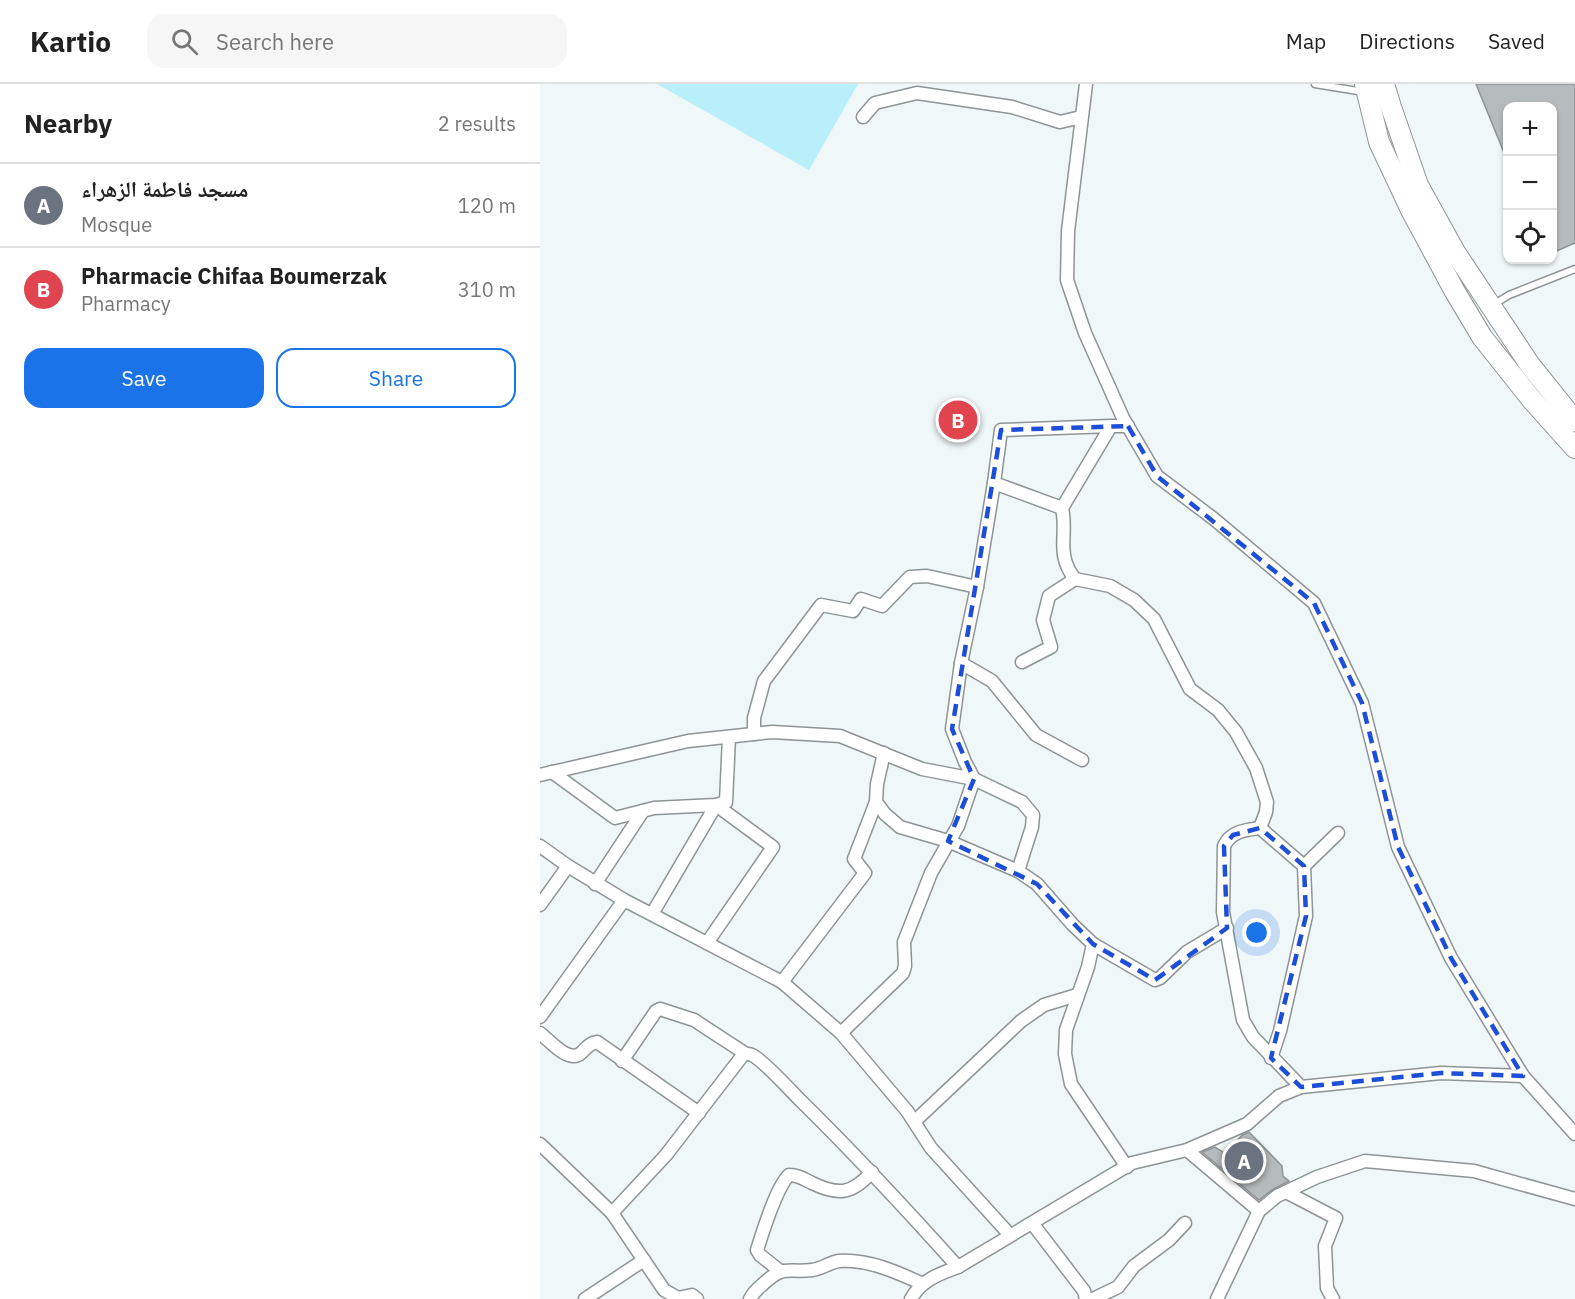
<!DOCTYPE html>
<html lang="en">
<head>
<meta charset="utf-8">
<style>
  :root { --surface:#fff; --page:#f6f6f6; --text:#222; --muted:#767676; --line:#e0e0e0; --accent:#1a73e8 }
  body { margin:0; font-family:"IBM Plex Sans","Noto Naskh Arabic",sans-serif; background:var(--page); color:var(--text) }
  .controls { position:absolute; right:18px; top:18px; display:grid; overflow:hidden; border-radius:12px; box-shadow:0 2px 4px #0004 }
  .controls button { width:54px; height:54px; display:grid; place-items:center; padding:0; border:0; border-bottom:2px solid var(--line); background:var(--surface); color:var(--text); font:30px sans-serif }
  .you { position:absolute; left:717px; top:849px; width:21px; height:21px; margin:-15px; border:4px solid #fff; border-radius:50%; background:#1a73e8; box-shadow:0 0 0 9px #1a73e833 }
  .badge { display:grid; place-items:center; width:39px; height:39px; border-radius:50%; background:var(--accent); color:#fff; font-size:20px; font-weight:700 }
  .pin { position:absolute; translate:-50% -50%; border:3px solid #fff; box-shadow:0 2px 6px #0006 }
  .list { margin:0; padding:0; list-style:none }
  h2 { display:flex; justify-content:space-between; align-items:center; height:78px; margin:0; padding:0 24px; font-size:26px }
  h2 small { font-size:20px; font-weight:400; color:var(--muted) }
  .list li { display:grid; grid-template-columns:39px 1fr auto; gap:18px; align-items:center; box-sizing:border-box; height:84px; padding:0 24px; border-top:2px solid var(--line) }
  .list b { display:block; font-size:22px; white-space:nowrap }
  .list p { margin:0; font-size:20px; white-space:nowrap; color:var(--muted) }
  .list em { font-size:20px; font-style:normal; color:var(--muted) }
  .actions { display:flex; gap:12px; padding:18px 24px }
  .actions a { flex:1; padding:14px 0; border:2px solid var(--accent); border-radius:18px; text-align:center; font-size:21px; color:var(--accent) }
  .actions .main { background:var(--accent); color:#fff }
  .icon { flex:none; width:33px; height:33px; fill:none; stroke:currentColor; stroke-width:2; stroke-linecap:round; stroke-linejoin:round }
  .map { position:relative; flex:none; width:1035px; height:1215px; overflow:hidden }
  header { display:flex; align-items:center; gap:36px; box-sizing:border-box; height:84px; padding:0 30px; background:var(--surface); border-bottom:2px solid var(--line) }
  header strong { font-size:28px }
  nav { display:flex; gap:33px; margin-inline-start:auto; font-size:21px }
  .search { width:420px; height:54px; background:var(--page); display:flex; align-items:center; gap:15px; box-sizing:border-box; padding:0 21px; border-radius:18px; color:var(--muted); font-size:22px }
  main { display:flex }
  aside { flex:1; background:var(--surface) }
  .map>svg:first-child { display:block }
  .green { fill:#b8effa }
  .building { fill:#b5bbbc; stroke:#8e9496; stroke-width:1.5 }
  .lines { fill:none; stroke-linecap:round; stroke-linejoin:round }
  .service-casing { stroke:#8e9495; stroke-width:9 }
  .minor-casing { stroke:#8e9495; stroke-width:15 }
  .trunk-casing { stroke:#8e9495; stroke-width:22 }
  .service { stroke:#fff; stroke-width:6 }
  .minor { stroke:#fff; stroke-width:12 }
  .trunk { stroke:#fff; stroke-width:20 }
  .marked { fill:none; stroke:#1d4ed8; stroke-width:4.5; stroke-dasharray:12 8; stroke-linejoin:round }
</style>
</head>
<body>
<header>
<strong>Kartio</strong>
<div class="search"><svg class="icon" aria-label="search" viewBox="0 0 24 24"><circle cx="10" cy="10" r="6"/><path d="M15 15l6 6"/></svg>Search here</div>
<nav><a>Map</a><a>Directions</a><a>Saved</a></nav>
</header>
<main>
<aside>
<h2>Nearby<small>2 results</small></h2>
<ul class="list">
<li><span class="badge" style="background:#6b7280">A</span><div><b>مسجد فاطمة الزهراء</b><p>Mosque</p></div><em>120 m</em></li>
<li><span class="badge" style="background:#e0444e">B</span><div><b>Pharmacie Chifaa Boumerzak</b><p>Pharmacy</p></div><em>310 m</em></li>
</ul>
<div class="actions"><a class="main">Save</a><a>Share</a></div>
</aside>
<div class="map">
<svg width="1035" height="1215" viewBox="0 0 1035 1215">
  <rect width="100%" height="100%" fill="#f0f7f8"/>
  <path class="green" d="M 117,0 L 318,0 L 269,86 Z"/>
  <g class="building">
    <path d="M 936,0 L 1035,0 L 1035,159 L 1012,169 L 1012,22 L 968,22 L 967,76 Z"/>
    <path d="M 709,1048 L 742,1082 L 743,1092 L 749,1097 L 732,1106 L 719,1116 L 662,1068 L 675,1063 L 689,1072 L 695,1059 L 702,1051 Z"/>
  </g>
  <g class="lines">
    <g class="service-casing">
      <g id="service">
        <path d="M 775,0 L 824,8"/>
        <path d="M 953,221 L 969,211 L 1035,185"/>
      </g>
    </g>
    <g class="minor-casing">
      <g id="minor">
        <path d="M 546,0 L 528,147 L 527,196 L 545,249 L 583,334 L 617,392 L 674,435 L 774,519 L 822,619 L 858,763 L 911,874 L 983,992 L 1035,1050"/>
        <path d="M 323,33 L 335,19 L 377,9 L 472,23 L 520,38 L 541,33"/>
        <path d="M 571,342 L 522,424 L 454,399 L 461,346 L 571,342 L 588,342"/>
        <path d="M 522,424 C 528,451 515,470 535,495 L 570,502 L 594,516 L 614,535 L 650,605 L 678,626 L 696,648 L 716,684 L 727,718 L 726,728 L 720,744 L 764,782 L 798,749"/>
        <path d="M 437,503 L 421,579 L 452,597 L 496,651 L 542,676"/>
        <path d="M 482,578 L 511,563 L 503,536 L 509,512 L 535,495"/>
        <path d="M 214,650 L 214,634 L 224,597 L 281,521 L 313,527 L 321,515 L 342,522 L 370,493 L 387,492 L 437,503 L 454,399"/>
        <path d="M 344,669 L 337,700 L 336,718 L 345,730 L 360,743 L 408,757 L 478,787 L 497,800 L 533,841 L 553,860 L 548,883 L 526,946 L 525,970 L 531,1000 L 587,1083"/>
        <path d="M 12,688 L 75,734 L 114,724 L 176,721 L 186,718 L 189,653"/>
        <path d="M 0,691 L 148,657 L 232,648 L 300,652 L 382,685 L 434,695 L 482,718 L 493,731 L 492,743 L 478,787"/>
        <path d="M 720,744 C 706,746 691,747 684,762 L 683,828 L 703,936 L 713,953 L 761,1003"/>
        <path d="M 0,762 L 28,782 L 84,816 L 242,898 L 301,949 L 367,1027 L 391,1064 L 470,1151"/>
        <path d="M 55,800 L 103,727"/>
        <path d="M 0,821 L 28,782"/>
        <path d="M 112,830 L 176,721 L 233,763 L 167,859"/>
        <path d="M 553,860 L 615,896 L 620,894 L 647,868 L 687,844"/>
        <path d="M 242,898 L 325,789 L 314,775 L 336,718"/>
        <path d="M 0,933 L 84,816"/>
        <path d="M 0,949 C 10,957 29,980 41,969 C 47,964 49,959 57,958 L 159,1029"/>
        <path d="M 301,949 L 363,889 L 365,882 L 364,858 L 391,789 L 418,742 L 434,695 L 425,678 L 412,645 L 421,579"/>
        <path d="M 731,974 L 740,947 L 766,832 L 764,782"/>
        <path d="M 82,977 L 116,927 L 120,925 L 154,936 L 206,970"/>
        <path d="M 375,1037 L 481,937 L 504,921 L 537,911"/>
        <path d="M 0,1060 L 72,1129"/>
        <path d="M 647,1066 L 719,1127"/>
        <path d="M 746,1108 L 796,1134 L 785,1162 L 787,1204 L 793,1215"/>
        <path d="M 492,1139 L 544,1207 L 546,1215"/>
        <path d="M 240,1187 L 220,1171 L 217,1166 C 223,1147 236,1104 249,1091 C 258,1091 264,1095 272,1099 C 299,1112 312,1110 332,1088"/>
        <path d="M 45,1215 L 104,1176"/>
        <path d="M 157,1215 L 152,1211 L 138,1214 L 124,1206 L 72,1129 L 126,1071 L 203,971 C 206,970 208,969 212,971 C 223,976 249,1005 259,1015 C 314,1069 366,1125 418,1183"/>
        <path d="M 210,1215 C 213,1209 217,1205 222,1201 C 244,1180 246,1189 272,1186 C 282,1185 290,1178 299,1177 C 328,1175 357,1188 383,1200"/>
        <path d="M 371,1215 C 381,1196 399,1190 418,1183 L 592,1079 L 647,1066 L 707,1040 L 739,1012 L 761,1003 L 901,989 L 983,992"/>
        <path d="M 553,1215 L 578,1203 L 594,1182 L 629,1156 L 645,1139"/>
        <path d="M 677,1215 L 719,1127 L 737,1112 L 777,1093 L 825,1077 L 934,1087 L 1035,1115"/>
      </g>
    </g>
    <g class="trunk-casing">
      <g id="trunk">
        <path d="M 825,0 L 839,58 L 871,126 L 914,206 L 942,253 L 992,316 L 1035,364"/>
        <path d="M 844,0 L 851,23 L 878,101 L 915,168 L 990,281 L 1035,337"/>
      </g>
    </g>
    <use href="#service" class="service"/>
    <use href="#minor" class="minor"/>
    <use href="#trunk" class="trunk"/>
  </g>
  <path class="marked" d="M 588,342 L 617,392 L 774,519 L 822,619 L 858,763 L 911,874 L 983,992 L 901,989 L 761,1003 L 731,974 L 766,832 L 764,782 L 720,744 L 693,751 L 684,762 L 687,844 L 615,896 L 553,860 L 497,800 L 408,757 L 434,695 L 412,645 L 461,346 Z"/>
</svg>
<div class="controls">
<button>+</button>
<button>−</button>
<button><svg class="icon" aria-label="locate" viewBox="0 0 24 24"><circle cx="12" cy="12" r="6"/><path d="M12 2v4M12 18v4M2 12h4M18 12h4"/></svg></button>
</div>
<div class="you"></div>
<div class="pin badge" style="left:704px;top:1077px;background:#6b7280">A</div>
<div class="pin badge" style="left:418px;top:336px;background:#e0444e">B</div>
</div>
</main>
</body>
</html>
